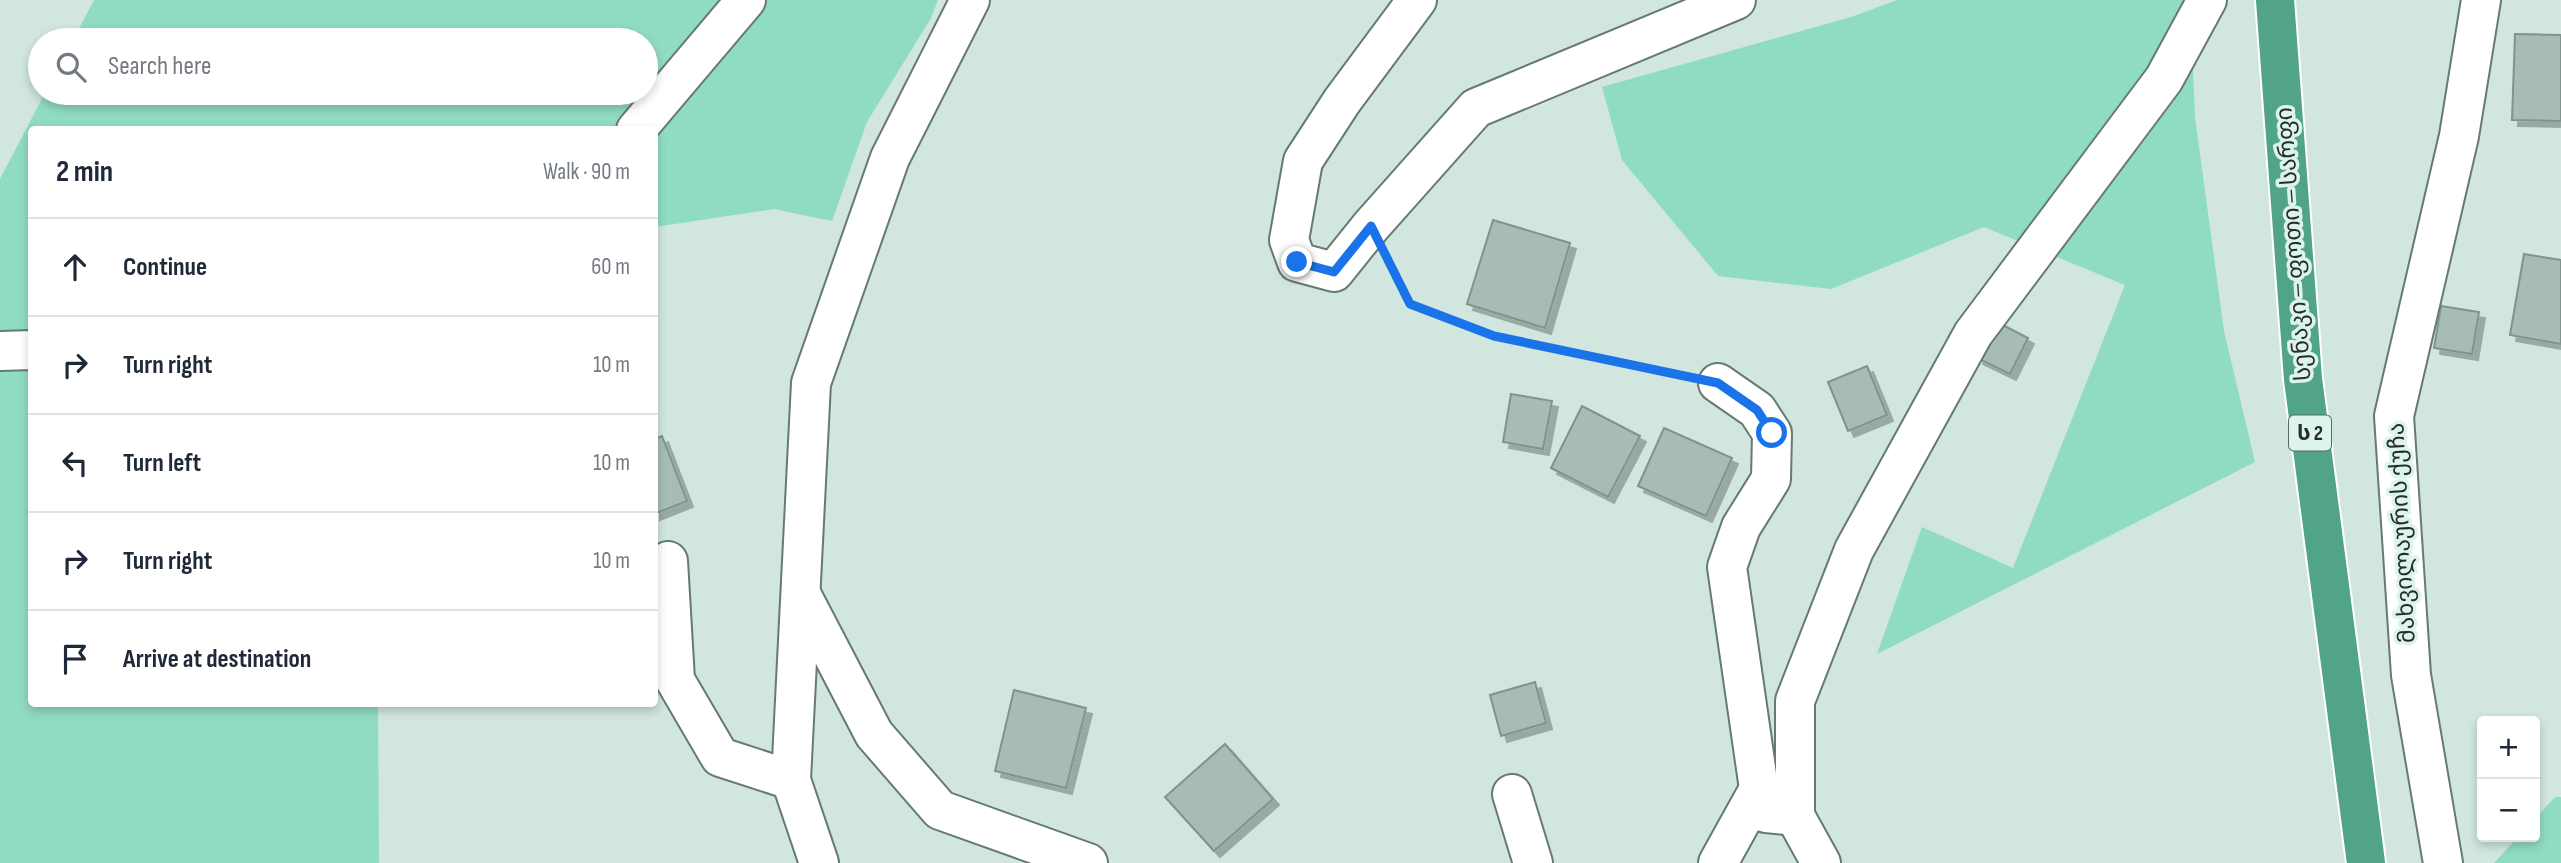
<!DOCTYPE html>
<html lang="en">
<head>
<meta charset="utf-8">
<style>
  :root { --surface:#fff; --page:#f6f6f7; --text:#1f2937; --muted:#747a83; --line:#e0e1e3 }
  body { margin:0; font-family:"Sofia Sans Condensed","Noto Sans Georgian",sans-serif; background:var(--page); color:var(--text) }
  .controls { position:absolute; right:21px; bottom:21px; display:grid; overflow:hidden; border-radius:7px; box-shadow:0 4px 10px #0003 }
  .controls button { width:63px; height:63px; display:grid; place-items:center; padding:0; border:0; border-bottom:2px solid var(--line); background:var(--surface); color:var(--text); font:35px sans-serif }
  .stop { position:absolute; width:21px; height:21px; margin:-16px; border:5px solid #1a73e8; border-radius:50%; background:#fff }
  .stop.end { background:#1a73e8; border-color:#fff; box-shadow:0 2px 7px #0008 }
  .list { margin:0; padding:0; list-style:none }
  h2 { display:flex; justify-content:space-between; align-items:center; height:91px; margin:0; padding:0 28px; font-size:30px }
  h2 small { font-size:23px; font-weight:400; color:var(--muted) }
  .list li { display:grid; grid-template-columns:46px 1fr auto; gap:21px; align-items:center; box-sizing:border-box; height:98px; padding:0 28px; border-top:2px solid var(--line) }
  .list b { display:block; font-size:26px; white-space:nowrap }
  .list em { font-size:23px; font-style:normal; color:var(--muted) }
  .icon { flex:none; width:38px; height:38px; fill:none; stroke:currentColor; stroke-width:2; stroke-linecap:round; stroke-linejoin:round }
  .map { position:relative; flex:none; width:2561px; height:863px; overflow:hidden }
  .search { position:absolute; background:var(--surface); box-shadow:0 4px 10px #0003; left:28px; top:28px; width:630px; height:77px; display:flex; align-items:center; gap:18px; box-sizing:border-box; padding:0 24px; border-radius:38px; color:var(--muted); font-size:26px }
  .panel { position:absolute; background:var(--surface); box-shadow:0 4px 10px #0003; left:28px; top:126px; width:630px; height:581px; border-radius:7px }
  .map>svg:first-child { display:block }
  .green { fill:#90dcc1 }
  .building { fill:#a7bcb4; stroke:#80948c; stroke-width:2; filter:url(#shadow) }
  .lines { fill:none; stroke-linecap:round; stroke-linejoin:round }
  .minor-casing { stroke:#667a72; stroke-width:42 }
  .highway-casing { stroke:#fff; stroke-width:42 }
  .path { stroke:#7c8c86; stroke-width:4.5; stroke-dasharray:3.5 5; stroke-linecap:butt }
  .minor { stroke:#fff; stroke-width:38 }
  .highway { stroke:#51a489; stroke-width:38 }
  .route { stroke:#1a73e8; stroke-width:9 }
  .labels { text-anchor:middle; dominant-baseline:central; stroke-width:7; stroke-linejoin:round; paint-order:stroke }
  .shield { fill:#ddf4eb; stroke:#5c6963; stroke-width:2 }
  .shield-label { font-size:21px; font-weight:bold; fill:#242d29 }
  .street-label { font-size:23px; fill:#242d29; stroke:#ddf4eb }
</style>
</head>
<body>
<div class="map">
<svg width="2561" height="863" viewBox="0 0 2561 863">
  <defs>
    <filter id="shadow"><feDropShadow dx="6" dy="6" stdDeviation="0" flood-color="#0004"/></filter>
  </defs>
  <rect width="100%" height="100%" fill="#d0e6de"/>
  <g class="green">
    <path d="M 94,0 L 938,0 L 931,18 L 867,122 L 832,221 L 774,209 L 655,227 L 654,130 L 32,130 L 32,704 L 378,704 L 379,863 L 0,863 L 0,179 L 45,93 L 646,93 L 646,40 L 73,40 Z"/>
    <path d="M 1897,0 L 2190,0 L 2195,117 L 2224,331 L 2255,462 L 1877,654 L 1922,527 L 2013,568 L 2125,285 L 1984,227 L 1831,289 L 1718,276 L 1622,160 L 1602,87 L 1851,17 Z"/>
    <path d="M 2555,797 L 2561,797 L 2561,863 L 2494,863 L 2518,837 L 2535,837 L 2535,819 Z"/>
  </g>
  <g class="building">
    <path d="M 2515,34 L 2561,35 L 2561,121 L 2512,120 Z"/>
    <path d="M 1493,220 L 1570,243 L 1545,328 L 1467,304 Z"/>
    <path d="M 2524,254 L 2561,260 L 2561,344 L 2510,335 Z"/>
    <path d="M 2441,306 L 2479,312 L 2472,354 L 2434,348 Z"/>
    <path d="M 1995,321 L 2028,338 L 2010,374 L 1977,358 Z"/>
    <path d="M 1867,366 L 1887,415 L 1848,431 L 1828,382 Z"/>
    <path d="M 1511,394 L 1552,401 L 1543,449 L 1503,442 Z"/>
    <path d="M 1582,406 L 1640,436 L 1608,497 L 1551,468 Z"/>
    <path d="M 1664,428 L 1732,458 L 1706,516 L 1638,486 Z"/>
    <path d="M 662,436 L 687,501 L 654,514 L 654,439 Z"/>
    <path d="M 1535,682 L 1546,723 L 1501,736 L 1490,695 Z"/>
    <path d="M 1014,690 L 1086,708 L 1066,788 L 995,771 Z"/>
    <path d="M 1225,744 L 1273,799 L 1214,851 L 1165,797 Z"/>
  </g>
  <g class="lines">
    <g class="minor-casing">
      <g id="minor">
        <path d="M 1417,0 L 1342,101 L 1303,161 L 1289,240 L 1297,262 L 1334,272 L 1371,226 L 1476,108 L 1736,0"/>
        <path d="M 636,130 L 746,0"/>
        <path d="M 0,351 L 32,350"/>
        <path d="M 1718,383 L 1757,410 L 1772,433 L 1771,479 L 1741,527 L 1727,567 L 1759,789 L 1766,813 L 1795,816 L 1795,701 L 1854,550 L 1973,334 L 2164,79 L 2207,0"/>
        <path d="M 668,561 L 675,680 L 720,757 L 791,780"/>
        <path d="M 801,594 L 874,734 L 940,810 L 1088,863"/>
        <path d="M 1512,794 L 1533,863"/>
        <path d="M 1795,816 L 1821,863"/>
        <path d="M 819,863 L 791,780 L 811,383 L 890,158 L 970,0"/>
        <path d="M 1718,863 L 1759,789"/>
        <path d="M 2443,863 L 2411,675 L 2394,416 L 2459,136 L 2481,0"/>
      </g>
    </g>
    <g class="highway-casing">
      <path id="highway" d="M 2275,0 L 2303,379 L 2366,863"/>
    </g>
    <path class="path" d="M 1391,267 L 1410,304 L 1494,336 L 1679,375"/>
    <use href="#minor" class="minor"/>
    <use href="#highway" class="highway"/>
  </g>
  <g class="lines">
    <path class="route" d="M 1297,262 L 1334,272 L 1371,226 L 1410,304 L 1494,336 L 1718,383 L 1757,410 L 1772,433"/>
  </g>
  <g class="labels">
    <rect class="shield" x="2289" y="415.5" width="42" height="35" rx="5"/>
    <g class="shield-label">
      <text x="2310" y="433">ს 2</text>
    </g>
    <g class="street-label">
      <text transform="translate(2294 244) rotate(-94)">სენაკი — ფოთი — სარფი</text>
      <text transform="translate(2402 533) rotate(-93)">მახვილაურის ქუჩა</text>
    </g>
  </g>
</svg>
<div class="controls">
<button>+</button>
<button>−</button>
</div>
<div class="stop" style="left:1772px;top:433px"></div>
<div class="stop end" style="left:1297px;top:262px"></div>
<div class="search"><svg class="icon" aria-label="search" viewBox="0 0 24 24"><circle cx="10" cy="10" r="6"/><path d="M15 15l6 6"/></svg>Search here</div>
<section class="panel">
<h2>2 min<small>Walk · 90 m</small></h2>
<ul class="list">
<li><svg class="icon" aria-label="ahead" viewBox="0 0 24 24"><path d="M12 20V5M6 11l6-6 6 6"/></svg><div><b>Continue</b></div><em>60 m</em></li>
<li><svg class="icon" aria-label="right" viewBox="0 0 24 24"><path d="M7 20v-9h11M14 6l5 5-5 5"/></svg><div><b>Turn right</b></div><em>10 m</em></li>
<li><svg class="icon" aria-label="left" viewBox="0 0 24 24"><path d="M17 20v-9H6M10 6l-5 5 5 5"/></svg><div><b>Turn left</b></div><em>10 m</em></li>
<li><svg class="icon" aria-label="right" viewBox="0 0 24 24"><path d="M7 20v-9h11M14 6l5 5-5 5"/></svg><div><b>Turn right</b></div><em>10 m</em></li>
<li><svg class="icon" aria-label="arrive" viewBox="0 0 24 24"><path d="M6 21V4h12l-3 4 3 4H6"/></svg><div><b>Arrive at destination</b></div></li>
</ul>
</section>
</div>
</body>
</html>
